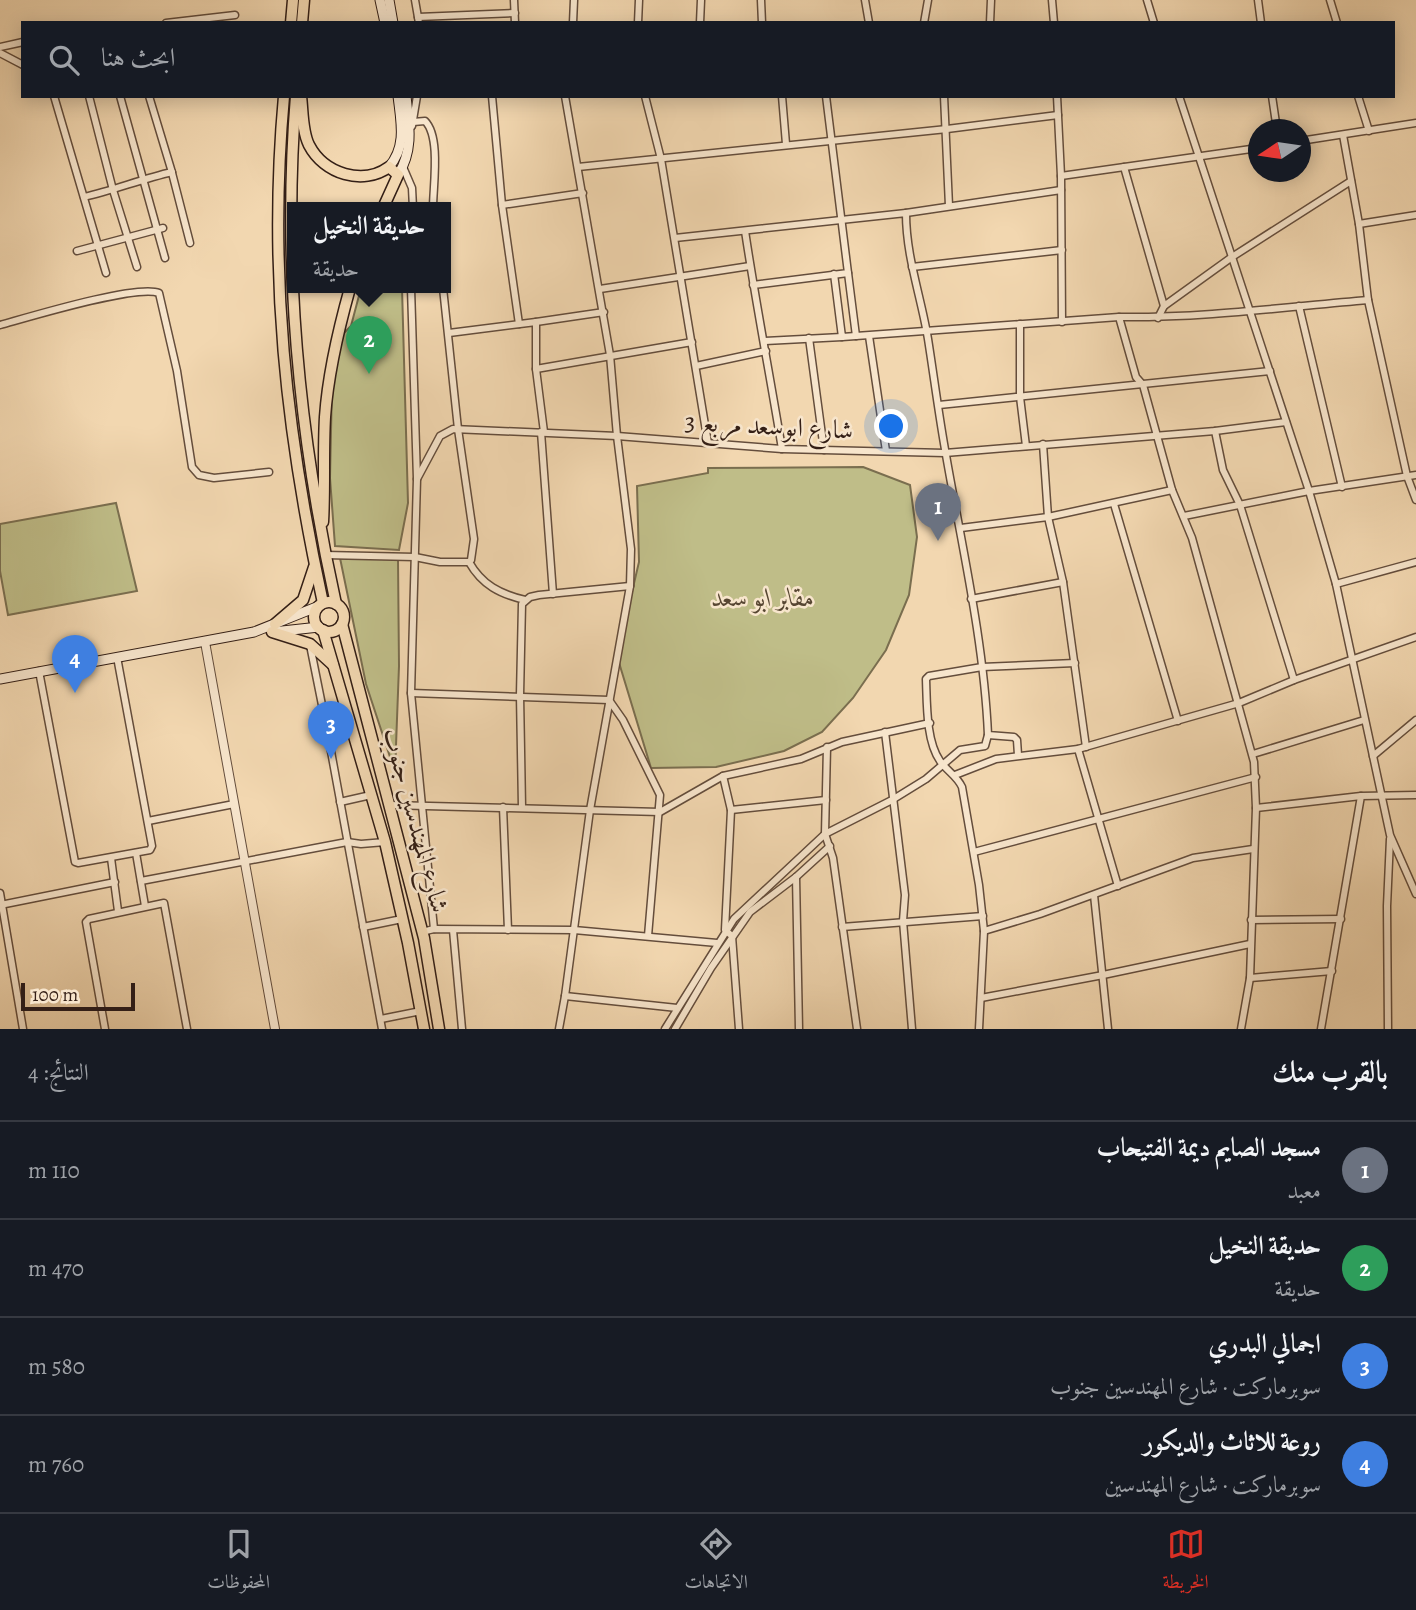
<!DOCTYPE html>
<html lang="ar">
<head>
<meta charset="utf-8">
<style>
  :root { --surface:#171b24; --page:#20242c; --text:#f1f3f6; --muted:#9ea1a6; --line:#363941; --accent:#d93025 }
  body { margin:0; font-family:Alegreya,Amiri,serif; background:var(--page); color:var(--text); direction:rtl }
  .compass { position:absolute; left:1248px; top:119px; width:63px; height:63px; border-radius:50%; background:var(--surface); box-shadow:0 4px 18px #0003; rotate:257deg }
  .scale { position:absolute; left:21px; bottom:18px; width:114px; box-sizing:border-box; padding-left:7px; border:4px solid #341f16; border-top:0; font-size:19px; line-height:24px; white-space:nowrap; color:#341f16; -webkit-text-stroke:5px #f7e5cc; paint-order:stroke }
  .you { position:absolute; left:892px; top:427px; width:24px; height:24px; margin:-18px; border:5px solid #fff; border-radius:50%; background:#1a73e8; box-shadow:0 0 0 10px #1a73e833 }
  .badge { display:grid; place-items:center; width:46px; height:46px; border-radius:50%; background:var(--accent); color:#fff; font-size:23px; font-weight:700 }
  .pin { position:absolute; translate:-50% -58px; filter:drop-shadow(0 2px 4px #0008) }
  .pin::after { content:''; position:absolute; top:37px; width:24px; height:21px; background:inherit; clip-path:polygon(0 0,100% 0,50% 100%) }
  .popup { position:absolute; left:287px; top:202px; width:164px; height:91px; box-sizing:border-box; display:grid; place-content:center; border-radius:0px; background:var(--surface); filter:drop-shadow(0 2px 5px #0005); font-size:23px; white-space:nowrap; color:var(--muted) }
  .popup b { font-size:26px; color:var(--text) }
  .popup::after { content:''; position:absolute; left:50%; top:100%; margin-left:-14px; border:14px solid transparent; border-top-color:var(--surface) }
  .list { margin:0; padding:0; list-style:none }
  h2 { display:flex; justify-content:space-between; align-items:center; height:91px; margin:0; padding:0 28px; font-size:30px }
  h2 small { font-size:23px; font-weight:400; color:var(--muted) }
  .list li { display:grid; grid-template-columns:46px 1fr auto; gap:21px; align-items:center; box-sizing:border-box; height:98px; padding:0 28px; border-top:2px solid var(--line) }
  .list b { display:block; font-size:26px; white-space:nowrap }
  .list p { margin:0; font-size:23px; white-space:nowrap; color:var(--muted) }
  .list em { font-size:23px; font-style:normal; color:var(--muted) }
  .icon { flex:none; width:38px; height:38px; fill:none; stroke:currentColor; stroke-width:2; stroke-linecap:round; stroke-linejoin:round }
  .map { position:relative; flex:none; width:1416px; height:1029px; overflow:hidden; direction:ltr }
  .search { position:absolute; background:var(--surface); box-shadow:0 4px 18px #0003; left:21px; right:21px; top:21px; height:77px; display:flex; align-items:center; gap:18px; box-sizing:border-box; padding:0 24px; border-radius:0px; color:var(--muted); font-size:26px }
  .sheet { height:483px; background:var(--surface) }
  nav { display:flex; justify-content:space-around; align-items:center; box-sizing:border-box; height:98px; border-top:2px solid var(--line); background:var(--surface); font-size:19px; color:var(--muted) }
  nav a { display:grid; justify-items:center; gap:4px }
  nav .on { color:var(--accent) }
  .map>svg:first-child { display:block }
  .green { fill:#bfbd88; stroke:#7a6e4f; stroke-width:2 }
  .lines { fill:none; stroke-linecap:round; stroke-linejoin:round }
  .minor-casing { stroke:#644d3c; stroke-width:9 }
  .tertiary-casing { stroke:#644d3c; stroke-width:10 }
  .secondary-casing { stroke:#341f16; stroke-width:11 }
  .trunk-casing { stroke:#341f16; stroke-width:13 }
  .minor { stroke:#f7e5cc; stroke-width:6 }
  .tertiary { stroke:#f7e5cc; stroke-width:8 }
  .secondary { stroke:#f7e5cc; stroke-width:9 }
  .trunk { stroke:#f2d7b0; stroke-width:10 }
  .labels { text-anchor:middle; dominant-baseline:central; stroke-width:5; stroke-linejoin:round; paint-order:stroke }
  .street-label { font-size:26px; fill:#341f16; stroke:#f7e5cc }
  .park-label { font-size:26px; font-style:italic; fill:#574632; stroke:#f7e5cc }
</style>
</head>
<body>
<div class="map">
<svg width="1416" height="1029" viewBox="0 0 1416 1029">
  <rect width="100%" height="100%" fill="#f2d7b0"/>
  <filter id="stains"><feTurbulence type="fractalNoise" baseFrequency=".00286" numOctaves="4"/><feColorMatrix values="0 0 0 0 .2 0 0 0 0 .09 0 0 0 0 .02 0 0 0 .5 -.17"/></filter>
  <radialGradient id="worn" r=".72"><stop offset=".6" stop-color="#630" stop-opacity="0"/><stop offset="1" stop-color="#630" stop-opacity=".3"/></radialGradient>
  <g class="green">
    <path d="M 361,288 L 402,288 L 408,503 L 399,550 L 335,546 L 330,478 L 332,385 L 341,336 L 351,326 Z"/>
    <path d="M 863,467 L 910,485 L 917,537 L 909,595 L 886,650 L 853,698 L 822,732 L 784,751 L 716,767 L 651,768 L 617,656 L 639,562 L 637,486 L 708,473 L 708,468 Z"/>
    <path d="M 116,503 L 137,591 L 8,615 L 0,571 L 0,524 Z"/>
    <path d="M 340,558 L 398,559 L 399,666 L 395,772 L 366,684 Z"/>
  </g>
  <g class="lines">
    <g class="minor-casing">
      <g id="minor">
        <path d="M 415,0 L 419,23"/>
        <path d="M 514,0 L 515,23"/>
        <path d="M 761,0 L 762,23"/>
        <path d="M 865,0 L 869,23"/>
        <path d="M 1052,0 L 1054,23"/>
        <path d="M 1147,0 L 1154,23"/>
        <path d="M 1258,0 L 1261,23"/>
        <path d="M 1330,0 L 1337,23"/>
        <path d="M 418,17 L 515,13"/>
        <path d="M 166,23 L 235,15"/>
        <path d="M 573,23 L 574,0"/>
        <path d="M 638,23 L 639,0"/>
        <path d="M 700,23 L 701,0"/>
        <path d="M 924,23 L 928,0"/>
        <path d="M 990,23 L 991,0"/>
        <path d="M 0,47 L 23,42"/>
        <path d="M 0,53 L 23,65"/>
        <path d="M 54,96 L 106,273"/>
        <path d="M 89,96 L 113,190 L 137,267"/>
        <path d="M 120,96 L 165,258"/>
        <path d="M 149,96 L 171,169 L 190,243"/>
        <path d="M 492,96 L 502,205 L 519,324"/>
        <path d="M 645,96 L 661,159 L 708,443"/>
        <path d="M 782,96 L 786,144"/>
        <path d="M 944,96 L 949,206"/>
        <path d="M 1057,96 L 1061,176 L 1062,322"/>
        <path d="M 1179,96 L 1309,491 L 1336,584 L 1390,835 L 1416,894"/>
        <path d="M 1272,96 L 1277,130"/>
        <path d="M 1358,96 L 1369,131"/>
        <path d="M 413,122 L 425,121 C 441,137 433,186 433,208"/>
        <path d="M 412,126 L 417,96"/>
        <path d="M 1343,135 L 1359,224 L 1368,300 L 1407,476 L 1416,500"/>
        <path d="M 1300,141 L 1416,123"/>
        <path d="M 403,167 L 412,188 L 413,208"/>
        <path d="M 578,167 L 947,129 L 1058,115"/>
        <path d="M 1124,167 L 1164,306 L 1158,318"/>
        <path d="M 1061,176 L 1258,148"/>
        <path d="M 84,197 C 114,190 142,179 172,172"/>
        <path d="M 502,205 L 583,193"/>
        <path d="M 906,213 L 1061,190"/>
        <path d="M 1359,224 L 1416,215"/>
        <path d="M 745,231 C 756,304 770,376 782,449"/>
        <path d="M 675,238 L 906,213 C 906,257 921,296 928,339 C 934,377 939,417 946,455 C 962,547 984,642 988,735 L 1014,737 L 1017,740 L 1018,755"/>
        <path d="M 77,251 L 163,228"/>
        <path d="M 912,267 L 1062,250"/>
        <path d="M 848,273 L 856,336"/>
        <path d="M 834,274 L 842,337 L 1119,317 C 1202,318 1285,307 1368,300"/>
        <path d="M 753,285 L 848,273 L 826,96"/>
        <path d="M 411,288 L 417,479 L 411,693 L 434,929"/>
        <path d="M 600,289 L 750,266"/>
        <path d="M 1164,306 L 1232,257 L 1351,181"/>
        <path d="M 1299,306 L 1342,487"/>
        <path d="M 1119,317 L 1136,377 L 1143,385 L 1172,490 L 1192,538 L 1254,762 L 1256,808 L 1250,978 L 1241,1029"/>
        <path d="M 536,322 L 604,312"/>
        <path d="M 1020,324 L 1020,397 L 1026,446"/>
        <path d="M 0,325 C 29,317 137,284 159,293 L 177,371 L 192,467 L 199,475 L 214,478 L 269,472"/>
        <path d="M 449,333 L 536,322 L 536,369 L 544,432"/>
        <path d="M 869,336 L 886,451"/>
        <path d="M 809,338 L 824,450"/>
        <path d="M 765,341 L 842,337"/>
        <path d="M 696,366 L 766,351"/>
        <path d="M 536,369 L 692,342"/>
        <path d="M 939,405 L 1270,371"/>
        <path d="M 1215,431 L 1223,470 L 1240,505 L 1294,680"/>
        <path d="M 541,432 L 553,594"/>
        <path d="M 1043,444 L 1048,517 L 1063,582 L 1086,747"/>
        <path d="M 417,479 L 440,436 L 453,429 L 617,436 L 782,449 L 945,453 L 1215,431 L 1286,422"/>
        <path d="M 1114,504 L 1178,721"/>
        <path d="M 1184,516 L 1309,491 L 1416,475"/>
        <path d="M 961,528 L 1048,517 L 1172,490"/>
        <path d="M 325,555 L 415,557 L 440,562 L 469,562 L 471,560 L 474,539 L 458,429 L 443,288"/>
        <path d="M 469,562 C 482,585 500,594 525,600"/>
        <path d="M 1336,584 L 1416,562"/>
        <path d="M 971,599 L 1063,582"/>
        <path d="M 310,645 L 328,735"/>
        <path d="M 39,671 L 75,862 L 78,863 L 150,850 L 152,846 L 117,657"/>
        <path d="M 411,693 L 609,700 L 623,720 L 660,795 L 648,936"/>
        <path d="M 354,732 L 328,735 L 382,1029"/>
        <path d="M 885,732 L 905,895 L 903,921 L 912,1029"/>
        <path d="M 827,747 L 825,834 L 833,858 L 857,1029"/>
        <path d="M 1078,749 L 1118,886"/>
        <path d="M 1253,754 L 1364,720"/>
        <path d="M 1373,756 L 1416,720"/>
        <path d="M 955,775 L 996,759 L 1078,749 L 1239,703 L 1294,680 L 1416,637"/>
        <path d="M 723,776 L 731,810 L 725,930 L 732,936 L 739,1029"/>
        <path d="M 340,802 L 371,795"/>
        <path d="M 389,805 L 660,812 L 723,776 L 801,759 L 842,742 L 930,723"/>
        <path d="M 503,807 L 508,930"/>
        <path d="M 522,807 L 520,695 L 522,604 L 530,597 L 539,595 L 630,586"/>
        <path d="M 1256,808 L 1361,796"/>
        <path d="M 731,810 L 826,800"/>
        <path d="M 148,821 L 234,804"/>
        <path d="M 974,852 L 1256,777"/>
        <path d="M 136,853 L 145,906"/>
        <path d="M 111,858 L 118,911"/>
        <path d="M 796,877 L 799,1029"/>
        <path d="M 141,881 L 347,842 L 361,844 L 385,842"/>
        <path d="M 0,893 L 23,1029"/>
        <path d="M 1094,895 L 1108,1029"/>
        <path d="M 0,905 L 115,882"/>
        <path d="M 1251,920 L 1341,919"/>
        <path d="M 363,927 L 402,919"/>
        <path d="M 842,927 L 983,916"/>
        <path d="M 453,930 L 462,1029"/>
        <path d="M 984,931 L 1040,914 L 1193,858 L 1253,849"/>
        <path d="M 422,932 L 434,929 L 574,930 L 717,943"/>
        <path d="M 1250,978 L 1332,971"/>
        <path d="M 565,996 L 677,1008"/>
        <path d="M 981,998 L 1103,975 L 1250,944"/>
        <path d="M 381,1019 L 421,1011"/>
        <path d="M 105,1029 L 86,922 L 89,919 L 164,903 L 187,1029"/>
        <path d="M 559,1029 L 565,996 L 590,810 L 630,586 L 631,549 L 617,436 L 610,355 L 565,96"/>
        <path d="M 665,1029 L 734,919 L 825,834 L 892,800 L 926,779 L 960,750 L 985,746 L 988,735"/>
        <path d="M 675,1029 L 711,968 L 750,912 L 796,877 L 830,846"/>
        <path d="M 979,1029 L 984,931 L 979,885 L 962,787 C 957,776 947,771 940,761 C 926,741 927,704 926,679 L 929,676 L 982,667 L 1075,663"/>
        <path d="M 1321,1029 L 1361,796 L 1416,795"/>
        <path d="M 1388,1029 L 1387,906 L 1390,839"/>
      </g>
    </g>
    <g class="tertiary-casing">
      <path id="tertiary" d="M 205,642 L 275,1029"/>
    </g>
    <g class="secondary-casing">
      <g id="secondary">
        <path d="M 380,0 L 385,23"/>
        <path d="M 389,0 L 393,23"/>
        <path d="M 389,167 C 407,146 401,122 398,96"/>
        <path d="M 398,175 C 414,150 409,124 406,96"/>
        <path d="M 273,632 L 319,627"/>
        <path d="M 0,679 L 254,632 L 319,606"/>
      </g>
    </g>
    <g class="trunk-casing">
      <g id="trunk">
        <path d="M 291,23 L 293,0"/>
        <path d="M 302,23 L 304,0"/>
        <path d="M 284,96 C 268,271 286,433 323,603"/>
        <path d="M 296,96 C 282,268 299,436 336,604"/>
        <path d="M 301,96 C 303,112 302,131 309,145 C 324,174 363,186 389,167 L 398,175 L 383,208"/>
        <path d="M 323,522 C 325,487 323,452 325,417 C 328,373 338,331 350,288"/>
        <circle cx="329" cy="617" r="15"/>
        <path d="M 275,624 L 303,600 L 314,567"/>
        <path d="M 342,624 L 424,938 L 439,1029"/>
        <path d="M 323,630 L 385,842 L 408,943 L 424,1029"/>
        <path d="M 272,632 L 310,644 L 333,665"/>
      </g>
    </g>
    <use href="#minor" class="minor"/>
    <use href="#tertiary" class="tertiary"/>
    <use href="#secondary" class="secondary"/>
    <use href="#trunk" class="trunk"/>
  </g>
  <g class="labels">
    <g class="street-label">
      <text transform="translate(769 426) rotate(3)">شارع ابوسعد مربع 3</text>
      <text transform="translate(416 820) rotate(75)">شارع المهندسين جنوب</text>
    </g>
    <g class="park-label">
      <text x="763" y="597">مقابر ابو سعد</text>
    </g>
  </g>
  <rect width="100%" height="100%" filter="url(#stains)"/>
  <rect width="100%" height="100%" fill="url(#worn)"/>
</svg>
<svg class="compass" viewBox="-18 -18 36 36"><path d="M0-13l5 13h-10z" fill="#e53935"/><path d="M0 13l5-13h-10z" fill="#9ea1a6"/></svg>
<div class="scale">100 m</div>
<div class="you"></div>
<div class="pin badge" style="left:938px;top:541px;background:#6b7280">1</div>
<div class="pin badge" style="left:369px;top:374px;background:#2e9e5b">2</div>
<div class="popup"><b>حديقة النخيل</b>حديقة</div>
<div class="pin badge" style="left:331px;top:759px;background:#3f7fe0">3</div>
<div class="pin badge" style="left:75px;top:693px;background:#3f7fe0">4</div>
<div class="search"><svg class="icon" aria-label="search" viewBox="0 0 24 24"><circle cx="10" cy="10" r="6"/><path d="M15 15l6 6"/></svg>ابحث هنا</div>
</div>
<section class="sheet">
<h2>بالقرب منك<small>النتائج: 4</small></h2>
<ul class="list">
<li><span class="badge" style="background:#6b7280">1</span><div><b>مسجد الصايم ديمة الفتيحاب</b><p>معبد</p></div><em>110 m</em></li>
<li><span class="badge" style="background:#2e9e5b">2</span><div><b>حديقة النخيل</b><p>حديقة</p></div><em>470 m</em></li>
<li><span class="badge" style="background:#3f7fe0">3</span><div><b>اجمالي البدري</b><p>سوبرماركت · شارع المهندسين جنوب</p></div><em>580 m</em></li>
<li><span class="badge" style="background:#3f7fe0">4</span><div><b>روعة للاثاث والديكور</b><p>سوبرماركت · شارع المهندسين</p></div><em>760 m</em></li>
</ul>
</section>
<nav>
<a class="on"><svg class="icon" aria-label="map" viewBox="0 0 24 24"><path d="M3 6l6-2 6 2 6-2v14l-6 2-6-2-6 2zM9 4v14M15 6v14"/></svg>الخريطة</a>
<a><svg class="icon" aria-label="directions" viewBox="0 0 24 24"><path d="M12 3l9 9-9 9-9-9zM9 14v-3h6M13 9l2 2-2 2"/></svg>الاتجاهات</a>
<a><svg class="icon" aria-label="saved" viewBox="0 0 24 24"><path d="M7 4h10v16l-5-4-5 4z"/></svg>المحفوظات</a>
</nav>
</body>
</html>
